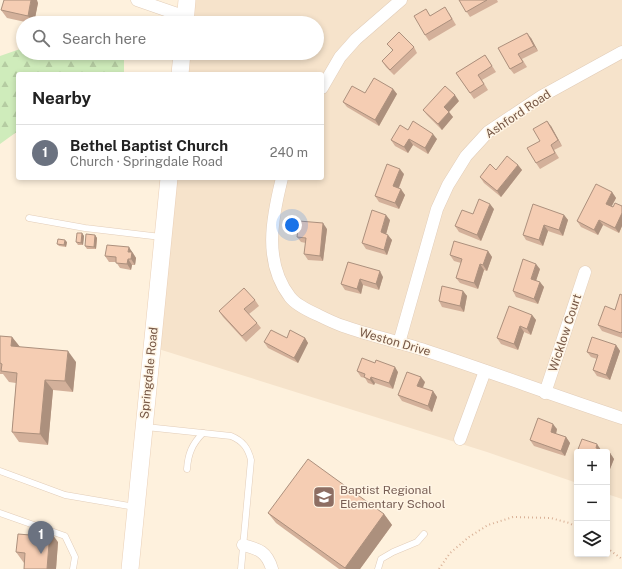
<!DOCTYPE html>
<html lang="en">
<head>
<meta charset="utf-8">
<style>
  :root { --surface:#fff; --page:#f6f6f6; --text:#222; --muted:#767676; --line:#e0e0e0; --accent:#f26238 }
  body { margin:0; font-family:"Public Sans",sans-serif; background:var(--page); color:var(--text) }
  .controls { position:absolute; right:12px; bottom:12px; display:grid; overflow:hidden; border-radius:4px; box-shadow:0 2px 6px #0003 }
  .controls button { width:36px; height:36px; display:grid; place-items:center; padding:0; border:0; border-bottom:1px solid var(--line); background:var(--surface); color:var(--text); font:20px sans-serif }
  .you { position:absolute; left:292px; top:225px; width:14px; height:14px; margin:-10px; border:3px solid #fff; border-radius:50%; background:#1a73e8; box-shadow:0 0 0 6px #1a73e833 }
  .badge { display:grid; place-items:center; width:26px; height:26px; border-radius:50%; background:var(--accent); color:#fff; font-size:13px; font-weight:700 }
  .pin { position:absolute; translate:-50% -33px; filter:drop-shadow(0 1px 2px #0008) }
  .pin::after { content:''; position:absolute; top:21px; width:14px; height:12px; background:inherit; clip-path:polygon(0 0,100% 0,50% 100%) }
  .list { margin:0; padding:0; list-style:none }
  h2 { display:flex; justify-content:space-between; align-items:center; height:52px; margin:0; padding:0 16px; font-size:17px }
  h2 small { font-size:13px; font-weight:400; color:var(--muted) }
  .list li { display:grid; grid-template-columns:26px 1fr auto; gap:12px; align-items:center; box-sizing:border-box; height:56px; padding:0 16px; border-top:1px solid var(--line) }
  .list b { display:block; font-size:15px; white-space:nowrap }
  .list p { margin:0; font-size:13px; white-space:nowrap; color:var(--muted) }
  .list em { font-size:13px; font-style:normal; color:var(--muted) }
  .icon { flex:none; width:22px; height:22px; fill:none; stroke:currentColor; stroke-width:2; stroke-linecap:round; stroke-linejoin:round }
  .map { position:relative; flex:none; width:622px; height:569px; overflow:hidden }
  .search { position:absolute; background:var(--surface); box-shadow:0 2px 6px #0003; left:16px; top:16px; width:308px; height:44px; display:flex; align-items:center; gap:10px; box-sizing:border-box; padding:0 14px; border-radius:22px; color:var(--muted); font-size:15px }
  .panel { position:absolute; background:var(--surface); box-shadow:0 2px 6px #0003; left:16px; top:72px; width:308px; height:108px; border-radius:4px }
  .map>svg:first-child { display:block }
  .residential { fill:#f6e3cb }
  .forest { fill:url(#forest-firs) }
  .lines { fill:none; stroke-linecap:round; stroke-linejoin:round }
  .service-casing { stroke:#e2cdb9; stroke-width:7 }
  .minor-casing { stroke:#e2cdb9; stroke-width:13 }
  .secondary-casing { stroke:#ead0b8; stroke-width:18 }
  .path { stroke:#d9b197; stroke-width:2; stroke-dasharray:1 3; stroke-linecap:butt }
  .service { stroke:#fff; stroke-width:6 }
  .minor { stroke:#fff; stroke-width:12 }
  .secondary { stroke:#fff; stroke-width:17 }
  .wall { fill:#d3b09a }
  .shaded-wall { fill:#ac907d }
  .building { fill:#f5cdb3; stroke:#ac907d }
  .labels { text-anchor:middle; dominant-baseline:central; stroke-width:3; stroke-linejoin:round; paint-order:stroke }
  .street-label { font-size:12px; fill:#755644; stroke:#fff5e5 }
  .education-label { font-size:12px; fill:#785e54; stroke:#fff5e5; text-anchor:start }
</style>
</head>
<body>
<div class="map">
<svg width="622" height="569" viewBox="0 0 622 569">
  <defs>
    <pattern id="forest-firs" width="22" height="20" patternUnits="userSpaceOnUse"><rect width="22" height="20" fill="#cfecbb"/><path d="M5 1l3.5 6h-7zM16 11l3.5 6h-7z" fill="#b5cca2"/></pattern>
  </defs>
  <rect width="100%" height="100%" fill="#fef1dd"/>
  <path class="residential" d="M 188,0 L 622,0 L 622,499 L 607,494 L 607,452 L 577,452 L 577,483 L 487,452 L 152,347 L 169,178 L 322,178 L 322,74 L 180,74 L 182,53 L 317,53 L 317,23 L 186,23 Z"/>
  <path class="forest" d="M 23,48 L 23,53 L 124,53 L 124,74 L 18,74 L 18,131 L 0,144 L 0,56 Z"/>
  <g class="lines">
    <g class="service-casing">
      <g id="service">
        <path d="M 29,218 L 85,228 L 161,237"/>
        <path d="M 146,427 L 231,436 C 243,441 248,448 251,460 L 241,569"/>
        <path d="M 187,469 C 188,454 192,444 203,433"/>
        <path d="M 0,471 L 65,495 L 135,507"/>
        <path d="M 0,513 L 65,536 L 75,557 L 73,569"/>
        <path d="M 378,569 L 381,559 L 393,552 L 417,542 L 424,534"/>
      </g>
    </g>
    <g class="minor-casing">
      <g id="minor">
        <path d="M 137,0 L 186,17"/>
        <path d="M 322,88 L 340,57 L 356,39 L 401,0"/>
        <path d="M 282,178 C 272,218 263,262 290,297 C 296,305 309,311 318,315 C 326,319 334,323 343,326 C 371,336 401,342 430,352 C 494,373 558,397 622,418"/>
        <path d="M 399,343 L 437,209 L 448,185 L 466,156 L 488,132 L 542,96 L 622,52"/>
        <path d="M 545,393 L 585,272"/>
        <path d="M 460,439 L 485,371"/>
        <path d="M 243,545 C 259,549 267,552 272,569"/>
      </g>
    </g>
    <g class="secondary-casing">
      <g id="secondary">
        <path d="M 185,23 L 187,0"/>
        <path d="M 180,74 L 182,53"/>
        <path d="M 130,569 L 169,178"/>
      </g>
    </g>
    <g class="path">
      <path d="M 607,548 L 622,559"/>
      <path d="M 439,569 L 450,553 L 469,537 L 488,525 L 513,517 L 551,518 L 569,523 L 577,527"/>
    </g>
    <use href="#service" class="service"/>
    <use href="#minor" class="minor"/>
    <use href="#secondary" class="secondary"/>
  </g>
  <g class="wall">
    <path d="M 459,0 L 497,0 L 498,2 L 470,17 Z"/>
    <path d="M 38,3 L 34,23 L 30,23 L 7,18 L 1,10 Z"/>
    <path d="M 449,13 L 456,25 L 429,41 L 425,35 L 431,15 Z"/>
    <path d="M 531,38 L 538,51 L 522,59 L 527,67 L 514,74 L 510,69 L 498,48 Z"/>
    <path d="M 387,44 L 414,47 L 417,53 L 394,75 L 386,67 L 382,61 L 393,51 Z"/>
    <path d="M 485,55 L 496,72 L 482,80 L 488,90 L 474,99 L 456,73 Z"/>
    <path d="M 393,89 L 397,94 L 379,126 L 347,107 L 343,102 L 365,93 Z"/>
    <path d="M 459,101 L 449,112 L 453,117 L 442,130 L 427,115 L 423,110 Z"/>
    <path d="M 551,126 L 562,146 L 554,150 L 559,158 L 540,169 L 536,163 L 540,141 Z"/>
    <path d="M 408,130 L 437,139 L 428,154 L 413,145 L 408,153 L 395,146 L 391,140 Z"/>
    <path d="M 518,165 L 522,170 L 501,197 L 484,183 L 480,177 L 496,170 Z"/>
    <path d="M 404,174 L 399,188 L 405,195 L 399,209 L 379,202 L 375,196 Z"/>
    <path d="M 612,192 L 616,198 L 612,206 L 613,207 L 622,206 L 622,226 L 619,233 L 603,225 L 598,235 L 581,227 L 577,221 Z"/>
    <path d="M 494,209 L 481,241 L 459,232 L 455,226 L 473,214 Z"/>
    <path d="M 564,215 L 568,220 L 563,236 L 548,231 L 543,246 L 526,240 L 523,235 Z"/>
    <path d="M 390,220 L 386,234 L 392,240 L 387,255 L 366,249 L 362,243 Z"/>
    <path d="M 327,229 L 323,261 L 308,260 L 304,254 L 306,243 L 301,242 L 297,237 Z"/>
    <path d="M 82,233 L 84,236 L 83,245 L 78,245 L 76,242 Z"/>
    <path d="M 95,235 L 97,238 L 96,249 L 87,249 L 85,246 Z"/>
    <path d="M 67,242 L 66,247 L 59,246 L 57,244 Z"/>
    <path d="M 488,251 L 492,257 L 487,271 L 484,270 L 478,289 L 460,283 L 456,278 L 461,263 L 454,261 L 450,255 Z"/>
    <path d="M 133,253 L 136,258 L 135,265 L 132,265 L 131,270 L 120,268 L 116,262 L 109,262 L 105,256 Z"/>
    <path d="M 348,262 L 383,277 L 379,290 L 363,285 L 361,294 L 345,290 L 341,284 Z"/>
    <path d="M 540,269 L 536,280 L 544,287 L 538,304 L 516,297 L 513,291 Z"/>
    <path d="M 463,291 L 467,296 L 464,312 L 442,307 L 439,301 Z"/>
    <path d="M 622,295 L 622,338 L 602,331 L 598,325 L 615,310 Z"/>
    <path d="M 255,300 L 259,306 L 249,314 L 257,323 L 261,328 L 246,342 L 223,317 L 219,311 Z"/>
    <path d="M 532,315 L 536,320 L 531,335 L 524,332 L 518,350 L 501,344 L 497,338 Z"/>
    <path d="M 0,336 L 12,337 L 20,347 L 76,362 L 73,392 L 53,390 L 48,445 L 19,442 L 12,432 L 16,383 L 9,382 L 3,374 L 0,374 Z"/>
    <path d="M 287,338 L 305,338 L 308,343 L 298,363 L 268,348 L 264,342 Z"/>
    <path d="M 616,345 L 620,351 L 610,380 L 597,376 L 593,370 L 597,359 L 591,357 L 587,352 Z"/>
    <path d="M 357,371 L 398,372 L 393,389 L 375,383 L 374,385 L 368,383 L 365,378 L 361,377 Z"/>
    <path d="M 425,382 L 423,388 L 433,391 L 437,397 L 432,412 L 402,401 L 398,395 Z"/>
    <path d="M 557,429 L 556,434 L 566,437 L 570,443 L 565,456 L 534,446 L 530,440 Z"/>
    <path d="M 607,452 L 610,453 L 614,459 L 610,469 L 607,468 Z"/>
    <path d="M 268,513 L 384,514 L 392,525 L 360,569 L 339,569 L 276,523 Z"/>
    <path d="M 58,542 L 56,569 L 24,569 L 24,563 L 16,552 Z"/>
  </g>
  <g class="shaded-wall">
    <path d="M 31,0 L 37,0 L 38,3 L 34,23 L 33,23 L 28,16 Z"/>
    <path d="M 527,33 L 531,38 L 538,51 L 534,46 Z"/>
    <path d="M 393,89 L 397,94 L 379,126 L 375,120 Z"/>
    <path d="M 455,95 L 459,101 L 448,113 L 444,107 Z"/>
    <path d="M 449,112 L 453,117 L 442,130 L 438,124 Z"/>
    <path d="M 547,121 L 551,126 L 562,146 L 558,140 Z"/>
    <path d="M 433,134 L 437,139 L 428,154 L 425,148 Z"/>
    <path d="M 409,139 L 413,145 L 408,153 L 404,147 Z"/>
    <path d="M 518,165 L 522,170 L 501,197 L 497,191 Z"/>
    <path d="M 400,169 L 404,174 L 397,192 L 393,186 Z"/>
    <path d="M 401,189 L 405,195 L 399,209 L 395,203 Z"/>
    <path d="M 612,192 L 616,198 L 610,209 L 606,204 Z"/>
    <path d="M 490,204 L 494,209 L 481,241 L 477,235 Z"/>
    <path d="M 622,213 L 622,226 L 619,233 L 615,228 Z"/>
    <path d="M 386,215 L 390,220 L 385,238 L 381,232 Z"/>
    <path d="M 564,215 L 568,220 L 563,236 L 559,230 Z"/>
    <path d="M 599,220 L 603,225 L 598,235 L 594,230 Z"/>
    <path d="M 323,223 L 327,229 L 323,261 L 320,256 Z"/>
    <path d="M 544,225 L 548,231 L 543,246 L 539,240 Z"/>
    <path d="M 82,233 L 84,236 L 83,245 L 81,243 Z"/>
    <path d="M 95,235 L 97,238 L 96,249 L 94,247 Z"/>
    <path d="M 388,235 L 392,240 L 387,255 L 384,250 Z"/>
    <path d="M 65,240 L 67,242 L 66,247 L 64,245 Z"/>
    <path d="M 129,247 L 136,258 L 135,265 L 131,259 L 128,252 Z"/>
    <path d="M 488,251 L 492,257 L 487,271 L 483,265 Z"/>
    <path d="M 128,259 L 132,265 L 131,270 L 127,264 Z"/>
    <path d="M 480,264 L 484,270 L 478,289 L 474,283 Z"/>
    <path d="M 536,264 L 540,269 L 535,284 L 531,279 Z"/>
    <path d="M 380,271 L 383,277 L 379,290 L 376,284 Z"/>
    <path d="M 360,279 L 363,285 L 361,294 L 357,289 Z"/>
    <path d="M 540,282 L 544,287 L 538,304 L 534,299 Z"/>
    <path d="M 463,291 L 467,296 L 464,312 L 460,306 Z"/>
    <path d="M 532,315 L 536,320 L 531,335 L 527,329 Z"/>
    <path d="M 520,326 L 524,332 L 518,350 L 514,344 Z"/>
    <path d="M 12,337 L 20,347 L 11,346 Z"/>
    <path d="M 305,338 L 308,343 L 298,363 L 294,358 Z"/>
    <path d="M 616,345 L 620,351 L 610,380 L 606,375 Z"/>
    <path d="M 68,351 L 76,362 L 73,392 L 65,381 Z"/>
    <path d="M 395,367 L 398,372 L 393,389 L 389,383 Z"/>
    <path d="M 371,377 L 375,383 L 374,385 L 370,380 Z"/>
    <path d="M 421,377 L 425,382 L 421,391 L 417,386 Z"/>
    <path d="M 45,380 L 53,390 L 48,445 L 40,434 Z"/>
    <path d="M 433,391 L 437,397 L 432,412 L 428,406 Z"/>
    <path d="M 553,424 L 557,429 L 555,438 L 551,432 Z"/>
    <path d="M 566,437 L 570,443 L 565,456 L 561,451 Z"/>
    <path d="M 597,444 L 601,450 L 596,448 Z"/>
    <path d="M 610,453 L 614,459 L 610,469 L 607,464 L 607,461 Z"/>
    <path d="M 384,514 L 392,525 L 360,569 L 346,569 L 345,568 Z"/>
    <path d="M 50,531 L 58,542 L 56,569 L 47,569 Z"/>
  </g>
  <g class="building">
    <path d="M 4,0 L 31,0 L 28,16 L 1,10 Z"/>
    <path d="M 459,0 L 487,0 L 466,12 Z"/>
    <path d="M 445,7 L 452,19 L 425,35 L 414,16 L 426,9 L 430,16 Z"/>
    <path d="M 399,32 L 414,47 L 390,70 L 382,61 L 393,50 L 387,44 Z"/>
    <path d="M 527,33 L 534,46 L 518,54 L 523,62 L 510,69 L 498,48 Z"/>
    <path d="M 485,55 L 492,66 L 478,75 L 484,84 L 470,93 L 456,73 Z"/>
    <path d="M 374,78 L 393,89 L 375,120 L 343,102 L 352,86 L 365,93 Z"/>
    <path d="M 445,86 L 455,95 L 444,107 L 449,112 L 438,124 L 423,110 Z"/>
    <path d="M 413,121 L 433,134 L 425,148 L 409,139 L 404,147 L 391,140 L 400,125 L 408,130 Z"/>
    <path d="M 547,121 L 558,140 L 551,145 L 555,153 L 536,163 L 527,148 L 540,141 L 533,129 Z"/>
    <path d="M 507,156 L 518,165 L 497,191 L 480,177 L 490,164 L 496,170 Z"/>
    <path d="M 387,164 L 400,169 L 393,186 L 401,189 L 395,203 L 375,196 Z"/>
    <path d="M 596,184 L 612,192 L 606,204 L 613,207 L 615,203 L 622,206 L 622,213 L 615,228 L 599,220 L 594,230 L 577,221 Z"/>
    <path d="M 479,199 L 490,204 L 477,235 L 455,226 L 462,210 L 473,214 Z"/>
    <path d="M 533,204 L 564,215 L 559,230 L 544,225 L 539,240 L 523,235 Z"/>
    <path d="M 372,210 L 386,215 L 381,232 L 388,235 L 384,250 L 362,243 Z"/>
    <path d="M 299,221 L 323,223 L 320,256 L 304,254 L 306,238 L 297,237 Z"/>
    <path d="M 77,233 L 82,233 L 81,243 L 76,242 Z"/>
    <path d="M 86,234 L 95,235 L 94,247 L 85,246 Z"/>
    <path d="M 58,239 L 65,240 L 64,245 L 57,244 Z"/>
    <path d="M 454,241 L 488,251 L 483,265 L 480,264 L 474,283 L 456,278 L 462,259 L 450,255 Z"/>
    <path d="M 107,245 L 129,247 L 128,252 L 132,252 L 131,259 L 128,259 L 127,264 L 116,263 L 116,257 L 105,256 Z"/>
    <path d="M 523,259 L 536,264 L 531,279 L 540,282 L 534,299 L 513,291 Z"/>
    <path d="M 348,262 L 380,271 L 376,284 L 360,279 L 357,289 L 341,284 Z"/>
    <path d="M 442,286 L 463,291 L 460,306 L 439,301 Z"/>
    <path d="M 244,288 L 255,300 L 244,309 L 257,323 L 242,336 L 219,311 Z"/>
    <path d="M 620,294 L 622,295 L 622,332 L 621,333 L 598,325 L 605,306 L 615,310 Z"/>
    <path d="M 509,306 L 532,315 L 527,329 L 520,326 L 514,344 L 497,338 Z"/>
    <path d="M 271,330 L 287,338 L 290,330 L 305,338 L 294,358 L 264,342 Z"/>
    <path d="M 0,336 L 12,337 L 11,346 L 68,351 L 65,381 L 45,380 L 40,434 L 12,432 L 17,373 L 1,371 L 2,364 L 0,363 Z"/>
    <path d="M 592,337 L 616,345 L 606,375 L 593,370 L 598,355 L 587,352 Z"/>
    <path d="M 362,358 L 375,363 L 376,360 L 395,367 L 389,383 L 371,377 L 370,380 L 364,377 L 365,374 L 357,371 Z"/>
    <path d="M 407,372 L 421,377 L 417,386 L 433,391 L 428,406 L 398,395 Z"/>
    <path d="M 538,418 L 553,424 L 551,432 L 566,437 L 561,451 L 530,440 Z"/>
    <path d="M 582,439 L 597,444 L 596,448 L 607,452 L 577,452 Z"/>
    <path d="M 607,452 L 610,453 L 607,461 Z"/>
    <path d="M 577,453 L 577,460 L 575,459 Z"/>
    <path d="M 308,459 L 384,514 L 345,568 L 268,513 Z"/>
    <path d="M 30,529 L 50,531 L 47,569 L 24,569 L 25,553 L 16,552 L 18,534 L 30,535 Z"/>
  </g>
  <defs>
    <g id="school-square" transform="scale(1.15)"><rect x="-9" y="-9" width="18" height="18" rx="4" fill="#8d6e63" stroke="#fff5e5"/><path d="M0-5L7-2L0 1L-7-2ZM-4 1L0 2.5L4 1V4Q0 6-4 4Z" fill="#fff"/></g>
  </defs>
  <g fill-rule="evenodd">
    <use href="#school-square" x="324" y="497"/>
  </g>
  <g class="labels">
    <g class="street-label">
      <text transform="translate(518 114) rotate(-34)">Ashford Road</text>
      <text transform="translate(565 333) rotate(-72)">Wicklow Court</text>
      <text transform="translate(395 342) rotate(16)">Weston Drive</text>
      <text transform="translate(149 373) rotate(-84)">Springdale Road</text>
    </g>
    <g class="education-label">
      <text x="340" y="490">Baptist Regional<tspan x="340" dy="14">Elementary School</tspan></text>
    </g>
  </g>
</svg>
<div class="controls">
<button>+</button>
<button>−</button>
<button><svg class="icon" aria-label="layers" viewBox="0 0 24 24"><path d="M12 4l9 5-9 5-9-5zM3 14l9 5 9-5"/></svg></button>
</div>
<div class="you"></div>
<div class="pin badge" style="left:41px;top:554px;background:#6b7280">1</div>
<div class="search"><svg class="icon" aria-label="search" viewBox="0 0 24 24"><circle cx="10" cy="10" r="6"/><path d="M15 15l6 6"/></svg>Search here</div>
<section class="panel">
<h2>Nearby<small></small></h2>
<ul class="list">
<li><span class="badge" style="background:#6b7280">1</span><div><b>Bethel Baptist Church</b><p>Church · Springdale Road</p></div><em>240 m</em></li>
</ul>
</section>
</div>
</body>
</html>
